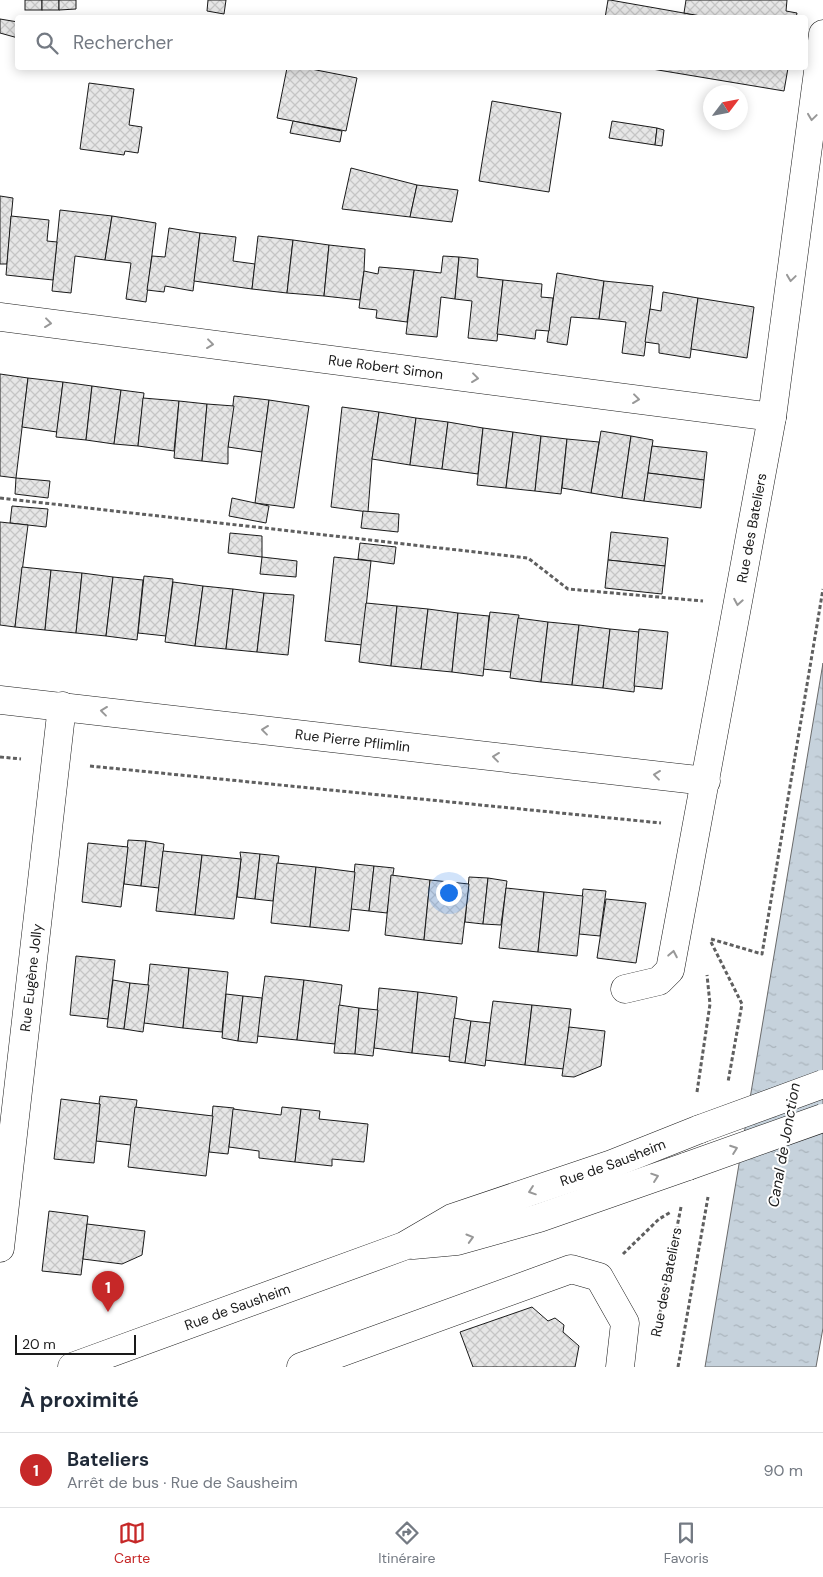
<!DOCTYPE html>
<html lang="fr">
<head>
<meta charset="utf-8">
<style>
  :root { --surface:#fff; --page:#f2f2f3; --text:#1f2937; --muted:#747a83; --line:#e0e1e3; --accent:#c62828 }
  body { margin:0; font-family:"DM Sans",sans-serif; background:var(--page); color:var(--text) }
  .compass { position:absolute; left:703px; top:85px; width:45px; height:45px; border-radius:50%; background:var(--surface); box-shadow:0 2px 12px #0003; rotate:58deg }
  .scale { position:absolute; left:15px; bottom:12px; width:121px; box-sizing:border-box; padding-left:5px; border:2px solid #1a1a1a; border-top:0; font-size:14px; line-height:18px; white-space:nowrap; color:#1a1a1a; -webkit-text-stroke:4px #fff; paint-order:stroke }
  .you { position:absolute; left:448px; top:892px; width:18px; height:18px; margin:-12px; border:4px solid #fff; border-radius:50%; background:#1a73e8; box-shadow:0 0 0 8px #1a73e833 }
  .badge { display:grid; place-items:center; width:32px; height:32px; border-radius:50%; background:var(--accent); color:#fff; font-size:16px; font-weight:700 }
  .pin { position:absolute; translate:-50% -41px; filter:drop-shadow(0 1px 2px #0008) }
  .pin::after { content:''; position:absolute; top:26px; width:18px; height:15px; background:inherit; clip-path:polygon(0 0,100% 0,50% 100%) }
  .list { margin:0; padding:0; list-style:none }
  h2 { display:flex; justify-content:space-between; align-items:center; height:65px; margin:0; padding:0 20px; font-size:21px }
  h2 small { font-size:16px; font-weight:400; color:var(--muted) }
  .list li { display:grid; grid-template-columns:32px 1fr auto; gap:15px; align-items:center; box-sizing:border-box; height:75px; padding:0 20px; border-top:1px solid var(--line) }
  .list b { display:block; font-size:19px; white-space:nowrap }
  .list p { margin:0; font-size:16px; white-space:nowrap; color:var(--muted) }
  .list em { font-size:16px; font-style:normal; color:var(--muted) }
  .icon { flex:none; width:28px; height:28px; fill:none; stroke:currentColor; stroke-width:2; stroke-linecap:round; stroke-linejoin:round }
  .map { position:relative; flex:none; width:823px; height:1367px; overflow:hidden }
  .search { position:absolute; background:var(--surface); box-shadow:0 2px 12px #0003; left:15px; right:15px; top:15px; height:55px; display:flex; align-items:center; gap:12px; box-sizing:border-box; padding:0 18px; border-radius:5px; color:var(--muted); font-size:19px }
  .sheet { height:140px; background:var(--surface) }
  nav { display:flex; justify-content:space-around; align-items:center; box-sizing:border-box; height:70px; border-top:1px solid var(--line); background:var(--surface); font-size:14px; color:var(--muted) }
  nav a { display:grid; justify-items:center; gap:2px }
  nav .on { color:var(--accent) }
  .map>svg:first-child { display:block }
  .water { fill:url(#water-ripples); stroke:#6a6a6a }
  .building { fill:url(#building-cross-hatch); stroke:#1a1a1a }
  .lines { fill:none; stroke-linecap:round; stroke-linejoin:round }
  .minor-casing { stroke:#1a1a1a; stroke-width:29 }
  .major-casing { stroke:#1a1a1a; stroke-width:29 }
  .path { stroke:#5f5f5f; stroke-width:3; stroke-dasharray:4 2.5; stroke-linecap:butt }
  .minor { stroke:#fff; stroke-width:28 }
  .major { stroke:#fff; stroke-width:28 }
  .major-bridge-casing { stroke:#1a1a1a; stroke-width:29; stroke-linecap:butt }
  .major-bridge { stroke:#fff; stroke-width:28 }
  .oneway { stroke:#989898 }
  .labels { text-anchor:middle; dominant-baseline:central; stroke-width:4; stroke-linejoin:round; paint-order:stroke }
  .street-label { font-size:14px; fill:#1a1a1a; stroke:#fff }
  .water-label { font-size:15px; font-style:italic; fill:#1a1a1a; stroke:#fff }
</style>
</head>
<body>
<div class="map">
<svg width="823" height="1367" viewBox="0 0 823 1367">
  <defs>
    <pattern id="water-ripples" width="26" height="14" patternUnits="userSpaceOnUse" patternTransform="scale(1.25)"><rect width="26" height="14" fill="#c6d2dc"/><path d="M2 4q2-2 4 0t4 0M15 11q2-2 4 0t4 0" fill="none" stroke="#aab4bc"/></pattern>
    <pattern id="building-cross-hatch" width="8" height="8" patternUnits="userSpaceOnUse" patternTransform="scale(1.25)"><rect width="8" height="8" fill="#e6e6e6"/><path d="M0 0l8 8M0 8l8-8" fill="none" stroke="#c5c5c5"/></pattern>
  </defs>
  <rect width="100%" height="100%" fill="#fff"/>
  <path class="water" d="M 823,663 L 823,1328 L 816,1367 L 705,1367 Z"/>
  <g class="building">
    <rect x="25" y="0" width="17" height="10"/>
    <rect x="42" y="0" width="17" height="10"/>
    <path d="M 59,0 L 76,0 L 76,9 L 59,10 Z"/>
    <path d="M 208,0 L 226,0 L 224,14 L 207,11 Z"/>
    <path d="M 608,0 L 610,0 L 712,18 L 605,18 Z"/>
    <path d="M 686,0 L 787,0 L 786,11 L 797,13 L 796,18 L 712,18 L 684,13 Z"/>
    <path d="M 0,19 L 18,22 L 18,38 L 0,33 Z"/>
    <path d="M 287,68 L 306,68 L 357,78 L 346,131 L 277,118 Z"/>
    <path d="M 646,68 L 788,68 L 784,91 Z"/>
    <path d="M 89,83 L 134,89 L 129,125 L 142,127 L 138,153 L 125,151 L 124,155 L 80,149 Z"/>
    <path d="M 492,101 L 561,113 L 549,192 L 479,181 Z"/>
    <path d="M 293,121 L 342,131 L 340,142 L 290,133 Z"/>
    <path d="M 612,121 L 657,128 L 655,145 L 609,138 Z"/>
    <path d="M 657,128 L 664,130 L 662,146 L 655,145 Z"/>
    <path d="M 351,168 L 417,185 L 410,217 L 342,209 Z"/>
    <path d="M 417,185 L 458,190 L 452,222 L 410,217 Z"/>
    <path d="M 0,196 L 13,198 L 7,264 L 0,264 Z"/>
    <path d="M 60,210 L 112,216 L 105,260 L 75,256 L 71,293 L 52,291 Z"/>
    <path d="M 11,216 L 49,220 L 47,241 L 57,242 L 53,280 L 6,275 Z"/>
    <path d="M 112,216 L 156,223 L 146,302 L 126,299 L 131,263 L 105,260 Z"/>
    <path d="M 169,228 L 200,233 L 193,291 L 165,286 L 164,292 L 147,290 L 152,256 L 165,257 Z"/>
    <path d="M 200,233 L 236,237 L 233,261 L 255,264 L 252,289 L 194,281 Z"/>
    <path d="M 258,236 L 293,240 L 287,293 L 252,289 Z"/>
    <path d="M 293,240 L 329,245 L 324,296 L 287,293 Z"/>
    <path d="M 329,245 L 365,249 L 364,271 L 360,300 L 324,296 Z"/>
    <path d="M 443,256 L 459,257 L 455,299 L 441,297 L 437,337 L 406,334 L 414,270 L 441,273 Z"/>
    <path d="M 459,257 L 478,259 L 477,277 L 503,280 L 497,341 L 468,338 L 472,301 L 455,299 Z"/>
    <path d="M 379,267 L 414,270 L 407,322 L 376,318 L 377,310 L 359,308 L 364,271 L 378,274 Z"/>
    <path d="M 557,273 L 604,281 L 599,319 L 571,317 L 567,345 L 547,342 Z"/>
    <path d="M 503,280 L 542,284 L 541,297 L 553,298 L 549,331 L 536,330 L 535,339 L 497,334 Z"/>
    <path d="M 604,281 L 653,286 L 644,356 L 622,353 L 626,322 L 599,319 Z"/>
    <path d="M 663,292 L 698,298 L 690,358 L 659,353 L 659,344 L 645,342 L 650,309 L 661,311 Z"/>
    <path d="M 698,298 L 754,307 L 747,358 L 691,349 Z"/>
    <path d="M 0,374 L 28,378 L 16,478 L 0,476 Z"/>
    <path d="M 28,378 L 63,382 L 57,432 L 22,427 Z"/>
    <path d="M 63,382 L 92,386 L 86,440 L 56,437 Z"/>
    <path d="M 92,386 L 121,390 L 114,444 L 86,440 Z"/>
    <path d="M 121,390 L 144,393 L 138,446 L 114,444 Z"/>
    <path d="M 234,396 L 269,400 L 262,452 L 228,447 Z"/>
    <path d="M 143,398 L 179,401 L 174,451 L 138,446 Z"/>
    <path d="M 269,400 L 309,406 L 294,508 L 255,503 Z"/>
    <path d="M 179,401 L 207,404 L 202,461 L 174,458 Z"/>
    <path d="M 207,404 L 234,406 L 228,447 L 228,464 L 202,461 Z"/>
    <path d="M 342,407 L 379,412 L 372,459 L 368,512 L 331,507 Z"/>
    <path d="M 379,412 L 416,418 L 410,465 L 372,459 Z"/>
    <path d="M 416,418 L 448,422 L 442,469 L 410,465 Z"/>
    <path d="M 448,422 L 483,428 L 478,474 L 442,469 Z"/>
    <path d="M 483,428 L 513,432 L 506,488 L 477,485 Z"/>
    <path d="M 601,431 L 631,436 L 622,498 L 591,493 Z"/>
    <path d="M 513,432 L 541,436 L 535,491 L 506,488 Z"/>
    <path d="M 541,436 L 567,439 L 561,494 L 535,491 Z"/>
    <path d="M 631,436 L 653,440 L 644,501 L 622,498 Z"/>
    <path d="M 567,439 L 599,442 L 591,493 L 562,488 Z"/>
    <path d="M 652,446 L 707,452 L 704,480 L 648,473 Z"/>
    <path d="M 648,473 L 704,480 L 701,508 L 644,501 Z"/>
    <path d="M 16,478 L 50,481 L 48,498 L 15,494 Z"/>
    <path d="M 232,498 L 269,506 L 266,523 L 229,516 Z"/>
    <path d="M 12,506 L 48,509 L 46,527 L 10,523 Z"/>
    <path d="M 363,511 L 399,514 L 398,532 L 361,528 Z"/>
    <path d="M 0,522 L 28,525 L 15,627 L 0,625 Z"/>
    <path d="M 611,532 L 668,538 L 665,566 L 608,560 Z"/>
    <path d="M 230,533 L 262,536 L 262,557 L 228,553 Z"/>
    <path d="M 360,543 L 396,547 L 394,564 L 358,559 Z"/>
    <path d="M 262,557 L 297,561 L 296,577 L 260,574 Z"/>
    <path d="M 334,557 L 371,561 L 362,645 L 325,641 Z"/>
    <path d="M 608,560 L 665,566 L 662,594 L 605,588 Z"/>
    <path d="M 22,567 L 51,570 L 45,630 L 15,627 Z"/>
    <path d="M 51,570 L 82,573 L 76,633 L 45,630 Z"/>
    <path d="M 82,573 L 113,577 L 106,636 L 76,633 Z"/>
    <path d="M 144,576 L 173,579 L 166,636 L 138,633 Z"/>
    <path d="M 113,577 L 143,580 L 137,640 L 106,636 Z"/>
    <path d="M 173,582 L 203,586 L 195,646 L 165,642 Z"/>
    <path d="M 203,586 L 233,589 L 226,649 L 195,646 Z"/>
    <path d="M 233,589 L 264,593 L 257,652 L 226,649 Z"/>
    <path d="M 264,593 L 294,595 L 288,655 L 257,652 Z"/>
    <path d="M 366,603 L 397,606 L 391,666 L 359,662 Z"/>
    <path d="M 397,606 L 428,609 L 421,669 L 391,666 Z"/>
    <path d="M 428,609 L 458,613 L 452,672 L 421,669 Z"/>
    <path d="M 490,612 L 519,615 L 511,672 L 483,669 Z"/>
    <path d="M 458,613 L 489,616 L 483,676 L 452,672 Z"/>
    <path d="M 518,618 L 548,622 L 541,682 L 510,678 Z"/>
    <path d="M 548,622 L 579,625 L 572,685 L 541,682 Z"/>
    <path d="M 579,625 L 610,629 L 603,688 L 572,685 Z"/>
    <path d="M 610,629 L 639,632 L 634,692 L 603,688 Z"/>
    <path d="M 639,629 L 668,632 L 662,689 L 634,686 Z"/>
    <path d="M 128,840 L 146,841 L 141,886 L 124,884 Z"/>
    <path d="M 146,841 L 164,844 L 159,888 L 141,886 Z"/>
    <path d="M 88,843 L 128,847 L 121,907 L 82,902 Z"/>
    <path d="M 163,851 L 202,855 L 195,915 L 156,911 Z"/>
    <path d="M 240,852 L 260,854 L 255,899 L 237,897 L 241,859 Z"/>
    <path d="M 260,854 L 279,856 L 273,901 L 255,899 Z"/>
    <path d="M 202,855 L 241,859 L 234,919 L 195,915 Z"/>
    <path d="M 277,863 L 316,867 L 310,927 L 271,923 Z"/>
    <path d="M 355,864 L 374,866 L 369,911 L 351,909 Z"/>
    <path d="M 374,866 L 394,868 L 387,913 L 369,911 Z"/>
    <path d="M 316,867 L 355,872 L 349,931 L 310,927 Z"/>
    <path d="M 391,875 L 430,880 L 424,940 L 385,935 Z"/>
    <path d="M 469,877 L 488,878 L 483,924 L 465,922 Z"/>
    <path d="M 488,878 L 507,881 L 501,925 L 483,924 Z"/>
    <path d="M 430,880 L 469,884 L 462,944 L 424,940 Z"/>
    <path d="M 506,888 L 544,892 L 538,952 L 499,948 Z"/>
    <path d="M 583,889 L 606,891 L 600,936 L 579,934 Z"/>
    <path d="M 544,892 L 583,896 L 577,956 L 538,952 Z"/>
    <path d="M 606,899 L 646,903 L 636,963 L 597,958 Z"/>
    <path d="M 76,956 L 115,960 L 108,1019 L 70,1015 Z"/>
    <path d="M 150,964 L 189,968 L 183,1028 L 144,1023 Z"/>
    <path d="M 189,968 L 228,972 L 222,1032 L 183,1028 Z"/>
    <path d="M 265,976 L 304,980 L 297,1040 L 257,1036 Z"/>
    <path d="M 113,980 L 130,983 L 124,1029 L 107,1027 Z"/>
    <path d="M 304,980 L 342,985 L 335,1044 L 297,1040 Z"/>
    <path d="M 130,983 L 149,985 L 143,1032 L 124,1029 Z"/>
    <path d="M 379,988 L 418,992 L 412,1053 L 374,1048 Z"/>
    <path d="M 418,992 L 457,997 L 450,1057 L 412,1053 Z"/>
    <path d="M 226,994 L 243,996 L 238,1041 L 222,1038 Z"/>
    <path d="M 243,996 L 262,998 L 257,1043 L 238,1041 Z"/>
    <path d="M 493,1001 L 532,1005 L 525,1065 L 485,1060 Z"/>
    <path d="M 339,1005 L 359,1008 L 355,1054 L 334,1053 Z"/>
    <path d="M 532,1005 L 571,1009 L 564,1069 L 525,1065 Z"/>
    <path d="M 359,1008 L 378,1010 L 373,1056 L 355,1054 Z"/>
    <path d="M 454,1018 L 471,1021 L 465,1063 L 449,1061 Z"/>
    <path d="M 471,1021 L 490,1023 L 485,1066 L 465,1063 Z"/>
    <path d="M 569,1027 L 605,1031 L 601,1066 L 574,1077 L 562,1076 Z"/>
    <path d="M 100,1096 L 137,1100 L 131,1145 L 96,1141 L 100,1104 L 99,1103 Z"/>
    <path d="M 61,1099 L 100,1104 L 94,1163 L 54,1159 Z"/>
    <path d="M 213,1106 L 234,1108 L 228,1154 L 209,1152 Z"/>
    <path d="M 135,1107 L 213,1116 L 206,1176 L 128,1167 Z"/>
    <path d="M 282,1107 L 301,1109 L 295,1162 L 259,1158 L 259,1151 L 229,1147 L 233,1109 L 281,1115 Z"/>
    <path d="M 301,1109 L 320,1111 L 319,1119 L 368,1124 L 364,1162 L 332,1159 L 332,1166 L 295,1162 Z"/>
    <path d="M 49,1211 L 88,1216 L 81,1275 L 42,1271 Z"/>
    <path d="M 87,1224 L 145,1231 L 142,1255 L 122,1264 L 83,1259 Z"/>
    <path d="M 532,1307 L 548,1321 L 555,1318 L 564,1325 L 563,1332 L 579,1346 L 575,1367 L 473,1367 L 460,1332 Z"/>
  </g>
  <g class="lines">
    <g class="minor-casing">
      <g id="minor">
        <path id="s1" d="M 0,317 L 772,417"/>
        <path id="s2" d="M 0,700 L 706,781"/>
        <path id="s3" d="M 625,989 L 659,981 L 670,970 L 772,417 L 823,34"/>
        <path id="s4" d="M 0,1248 L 62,706"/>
        <path d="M 301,1367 L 571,1269 L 599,1277 L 625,1323 L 620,1367"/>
      </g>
    </g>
    <g class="major-casing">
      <g id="major">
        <path d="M 413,1245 L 457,1241 L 539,1218 L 688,1166"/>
        <path id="s5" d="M 72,1367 L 404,1246 L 452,1218 L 612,1164 L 700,1129"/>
      </g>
    </g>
    <g class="path">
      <path d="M 0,498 L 528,558 L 568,589 L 703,601"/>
      <path d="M 0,757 L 21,759"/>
      <path d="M 90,766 L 661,823"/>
      <path d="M 711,939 L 762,954 L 823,589"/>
      <path d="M 711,942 L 742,1004 L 728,1082"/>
      <path d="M 697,1092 L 710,1004 L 707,975"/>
      <path d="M 623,1254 L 659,1219 L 671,1212"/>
      <path d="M 660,1313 L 681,1207"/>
      <path d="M 678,1367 L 708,1197"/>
    </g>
    <use href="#minor" class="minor"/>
    <use href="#major" class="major"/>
    <g class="major-bridge-casing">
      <g id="major-bridge">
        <path d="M 700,1129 L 823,1084"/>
        <path d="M 688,1166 L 823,1118"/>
      </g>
    </g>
    <use href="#major-bridge" class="major-bridge"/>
  </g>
  <defs><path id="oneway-chevron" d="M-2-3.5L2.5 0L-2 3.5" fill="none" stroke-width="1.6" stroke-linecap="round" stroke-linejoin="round" transform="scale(1.25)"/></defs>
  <g class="oneway">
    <use href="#oneway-chevron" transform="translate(812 117) rotate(98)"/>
    <use href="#oneway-chevron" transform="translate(791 278) rotate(98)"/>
    <use href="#oneway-chevron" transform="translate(48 323) rotate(7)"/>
    <use href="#oneway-chevron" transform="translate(210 344) rotate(7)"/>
    <use href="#oneway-chevron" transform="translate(475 378) rotate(7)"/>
    <use href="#oneway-chevron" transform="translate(636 399) rotate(7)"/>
    <use href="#oneway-chevron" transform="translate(738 602) rotate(100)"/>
    <use href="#oneway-chevron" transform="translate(104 711) rotate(-173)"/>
    <use href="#oneway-chevron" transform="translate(265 730) rotate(-173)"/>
    <use href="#oneway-chevron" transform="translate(496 757) rotate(-173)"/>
    <use href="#oneway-chevron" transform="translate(657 775) rotate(-173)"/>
    <use href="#oneway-chevron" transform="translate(673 954) rotate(-79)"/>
    <use href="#oneway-chevron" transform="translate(734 1149) rotate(-20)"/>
    <use href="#oneway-chevron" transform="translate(655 1177) rotate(-19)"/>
    <use href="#oneway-chevron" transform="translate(532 1191) rotate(161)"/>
    <use href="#oneway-chevron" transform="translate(470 1238) rotate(-16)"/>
  </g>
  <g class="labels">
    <g class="street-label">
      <text stroke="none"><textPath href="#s1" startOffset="389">Rue Robert Simon</textPath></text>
      <text stroke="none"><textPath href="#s3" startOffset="500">Rue des Bateliers</textPath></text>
      <text stroke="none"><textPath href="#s2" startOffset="355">Rue Pierre Pflimlin</textPath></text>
      <text stroke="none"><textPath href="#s4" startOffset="272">Rue Eugène Jolly</textPath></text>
      <text stroke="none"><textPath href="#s5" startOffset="579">Rue de Sausheim</textPath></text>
      <text transform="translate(666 1282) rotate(-79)">Rue des Bateliers</text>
      <text stroke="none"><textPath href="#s5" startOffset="176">Rue de Sausheim</textPath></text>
    </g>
    <g class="water-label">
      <text transform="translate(784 1145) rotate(-80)">Canal de Jonction</text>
    </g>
  </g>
</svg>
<svg class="compass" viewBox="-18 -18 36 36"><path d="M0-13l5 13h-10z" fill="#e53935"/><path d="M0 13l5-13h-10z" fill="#747a83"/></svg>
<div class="scale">20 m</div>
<div class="you"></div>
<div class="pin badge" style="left:108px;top:1312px">1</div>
<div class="search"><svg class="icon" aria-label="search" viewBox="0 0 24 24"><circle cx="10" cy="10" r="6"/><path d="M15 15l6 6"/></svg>Rechercher</div>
</div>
<section class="sheet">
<h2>À proximité<small></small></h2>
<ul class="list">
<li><span class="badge">1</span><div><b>Bateliers</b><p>Arrêt de bus · Rue de Sausheim</p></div><em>90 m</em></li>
</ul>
</section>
<nav>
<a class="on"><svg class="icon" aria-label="map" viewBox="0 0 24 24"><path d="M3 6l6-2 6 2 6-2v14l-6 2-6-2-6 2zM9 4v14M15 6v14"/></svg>Carte</a>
<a><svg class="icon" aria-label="directions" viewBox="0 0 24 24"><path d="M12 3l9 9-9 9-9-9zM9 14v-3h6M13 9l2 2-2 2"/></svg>Itinéraire</a>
<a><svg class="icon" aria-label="saved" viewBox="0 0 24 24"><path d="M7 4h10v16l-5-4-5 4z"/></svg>Favoris</a>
</nav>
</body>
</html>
